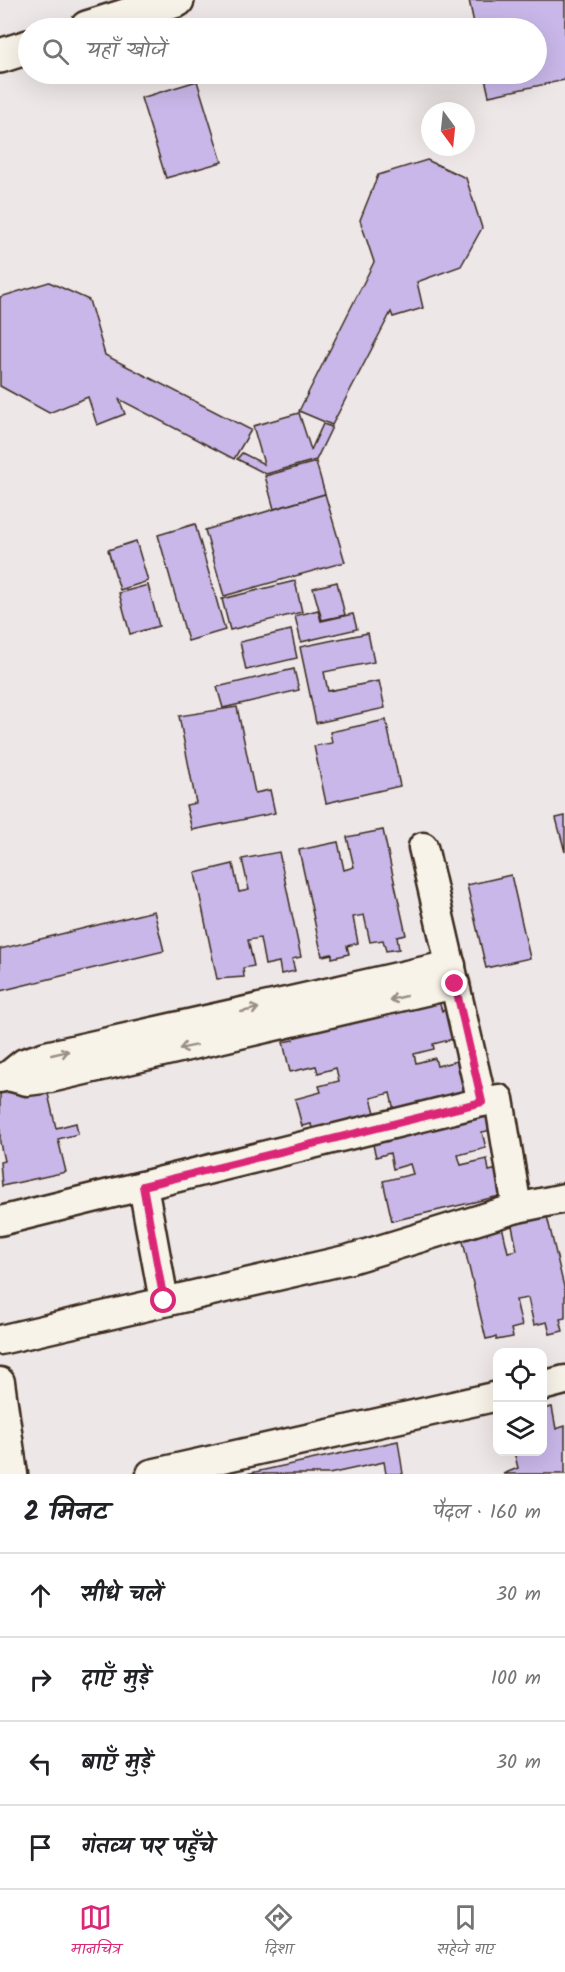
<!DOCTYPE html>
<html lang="hi">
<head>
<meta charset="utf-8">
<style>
  :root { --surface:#fff; --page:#f6f6f6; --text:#202124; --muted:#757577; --line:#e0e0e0; --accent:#db2777 }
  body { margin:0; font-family:Kalam,"Playpen Sans Deva",sans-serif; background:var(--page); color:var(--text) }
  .controls { position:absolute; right:18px; bottom:18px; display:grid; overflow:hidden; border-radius:12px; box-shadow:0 6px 24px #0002 }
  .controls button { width:54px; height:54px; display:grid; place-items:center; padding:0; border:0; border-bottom:2px solid var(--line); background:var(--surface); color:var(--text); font:30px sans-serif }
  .compass { position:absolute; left:421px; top:102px; width:54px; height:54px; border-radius:50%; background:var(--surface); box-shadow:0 6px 24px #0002; rotate:165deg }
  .stop { position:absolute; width:18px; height:18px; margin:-14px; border:4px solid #db2777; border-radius:50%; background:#fff }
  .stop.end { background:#db2777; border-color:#fff; box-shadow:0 2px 6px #0008 }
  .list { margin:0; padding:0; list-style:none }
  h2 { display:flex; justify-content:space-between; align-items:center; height:78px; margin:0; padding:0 24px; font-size:26px }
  h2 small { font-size:20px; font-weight:400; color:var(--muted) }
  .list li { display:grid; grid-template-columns:39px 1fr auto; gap:18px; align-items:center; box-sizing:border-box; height:84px; padding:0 24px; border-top:2px solid var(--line) }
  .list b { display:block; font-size:22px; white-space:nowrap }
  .list em { font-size:20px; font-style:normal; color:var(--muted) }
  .icon { flex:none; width:33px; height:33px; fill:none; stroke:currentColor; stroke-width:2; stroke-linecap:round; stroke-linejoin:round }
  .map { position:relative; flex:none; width:565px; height:1474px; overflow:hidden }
  .search { position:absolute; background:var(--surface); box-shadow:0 6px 24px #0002; left:18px; right:18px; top:18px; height:66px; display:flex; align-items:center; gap:15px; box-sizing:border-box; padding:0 21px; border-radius:33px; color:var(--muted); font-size:22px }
  .sheet { height:414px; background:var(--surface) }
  nav { display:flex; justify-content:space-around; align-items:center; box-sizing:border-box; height:84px; border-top:2px solid var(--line); background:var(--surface); font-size:16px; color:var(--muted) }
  nav a { display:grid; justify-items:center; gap:3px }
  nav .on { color:var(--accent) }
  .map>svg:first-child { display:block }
  .building { fill:#c8b7e8; stroke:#3b2a1e; stroke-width:1.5 }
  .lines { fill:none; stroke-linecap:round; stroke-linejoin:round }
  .street-casing { stroke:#3b2a1e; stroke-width:33 }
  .secondary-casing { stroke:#3b2a1e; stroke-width:38 }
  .street { stroke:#f7f3e8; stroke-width:28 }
  .secondary { stroke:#f7f3e8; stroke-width:33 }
  .oneway { stroke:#998e83 }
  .route { stroke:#db2777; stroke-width:8 }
</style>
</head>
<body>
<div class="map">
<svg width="565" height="1474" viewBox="0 0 565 1474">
  <rect width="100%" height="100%" fill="#eee7e8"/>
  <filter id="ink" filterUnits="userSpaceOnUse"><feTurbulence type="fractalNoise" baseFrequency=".0167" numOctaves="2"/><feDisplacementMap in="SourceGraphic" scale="12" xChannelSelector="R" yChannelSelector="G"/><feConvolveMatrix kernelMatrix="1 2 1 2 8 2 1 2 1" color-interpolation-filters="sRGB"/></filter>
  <g filter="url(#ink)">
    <g class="building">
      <path d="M 469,0 L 565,0 L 565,80 L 489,96 L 484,74 L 536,74 L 536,28 L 475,28 Z"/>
      <path d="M 197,81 L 222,162 L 166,178 L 141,98 Z"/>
      <path d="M 427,160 L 466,178 L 482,228 L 461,266 L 417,282 L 423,308 L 393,317 L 391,312 L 332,425 L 299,411 L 374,262 L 360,220 L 378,175 Z"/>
      <path d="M 49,282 L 89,300 L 105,355 L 251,430 L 234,459 L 119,399 L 125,414 L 97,425 L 88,397 L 49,413 L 0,386 L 0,297 Z"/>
      <path d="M 299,413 L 311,450 L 323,424 L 332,427 L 316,460 L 266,474 L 237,459 L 242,453 L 264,464 L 253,426 Z"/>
      <path d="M 316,462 L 325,494 L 274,509 L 265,476 Z"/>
      <path d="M 325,494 L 345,562 L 224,596 L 205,530 Z"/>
      <path d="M 195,524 L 225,630 L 188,641 L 158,535 Z"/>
      <path d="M 136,541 L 148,581 L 120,590 L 108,550 Z"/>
      <path d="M 295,581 L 302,612 L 230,630 L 222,599 Z"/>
      <path d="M 337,582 L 345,615 L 322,620 L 313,588 Z"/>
      <path d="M 148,585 L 159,626 L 130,634 L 119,593 Z"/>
      <path d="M 318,610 L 321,621 L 353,614 L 357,629 L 301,642 L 295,616 Z"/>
      <path d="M 291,630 L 297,658 L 246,670 L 240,642 Z"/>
      <path d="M 368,633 L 374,662 L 324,672 L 328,691 L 379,681 L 385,708 L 316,723 L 300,647 Z"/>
      <path d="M 294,669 L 299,690 L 223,708 L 217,687 Z"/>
      <path d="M 237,707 L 255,793 L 270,790 L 275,813 L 192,830 L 186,805 L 196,803 L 179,716 Z"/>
      <path d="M 386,720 L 400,786 L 326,803 L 314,746 L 332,743 L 330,732 Z"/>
      <path d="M 565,816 L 565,852 L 556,818 Z"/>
      <path d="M 383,830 L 406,935 L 397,937 L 399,949 L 386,951 L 383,940 L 370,942 L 364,915 L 353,917 L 358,943 L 347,946 L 349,954 L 332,958 L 332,954 L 322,956 L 299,850 L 338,842 L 344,870 L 354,867 L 347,837 Z"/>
      <path d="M 279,852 L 301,957 L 292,959 L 295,971 L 281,974 L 279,962 L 265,965 L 260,938 L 248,940 L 254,966 L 243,968 L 244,977 L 217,979 L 195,873 L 233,864 L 239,892 L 249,890 L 242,859 Z"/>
      <path d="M 511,875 L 530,958 L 486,968 L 467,885 Z"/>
      <path d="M 154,911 L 164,951 L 0,991 L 0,949 Z"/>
      <path d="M 438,998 L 442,1011 L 450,1009 L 457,1038 L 433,1044 L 434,1049 L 414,1054 L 416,1063 L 435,1058 L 437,1066 L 461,1060 L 468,1090 L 459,1092 L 463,1106 L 396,1119 L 390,1093 L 371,1098 L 378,1124 L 314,1138 L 311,1124 L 302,1126 L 295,1099 L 321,1092 L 319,1086 L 339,1081 L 336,1068 L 318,1073 L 316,1066 L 290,1072 L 283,1042 L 293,1040 L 291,1035 Z"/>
      <path d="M 45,1081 L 56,1128 L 76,1123 L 78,1134 L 58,1139 L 66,1172 L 2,1186 L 0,1162 L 4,1161 L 0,1143 L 0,1091 Z"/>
      <path d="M 487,1107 L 492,1130 L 482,1132 L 486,1148 L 458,1155 L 461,1165 L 487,1159 L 489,1171 L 498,1169 L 504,1195 L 392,1221 L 383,1181 L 413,1174 L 410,1164 L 393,1169 L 390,1153 L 376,1157 L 370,1133 Z"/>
      <path d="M 546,1212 L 565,1291 L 565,1318 L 560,1319 L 563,1331 L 550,1334 L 547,1322 L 534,1325 L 528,1298 L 516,1300 L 522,1326 L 511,1329 L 513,1337 L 496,1340 L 496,1337 L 486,1339 L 461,1233 L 502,1226 L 508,1252 L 517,1250 L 511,1221 Z"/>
      <path d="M 552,1407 L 556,1429 L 565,1426 L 565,1474 L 503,1474 L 518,1468 L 514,1452 L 542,1452 L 542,1409 Z"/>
      <path d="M 398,1441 L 403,1474 L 386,1474 L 384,1462 L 329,1474 L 246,1474 Z"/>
    </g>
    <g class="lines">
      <g class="street-casing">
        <g id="street">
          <path d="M 423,847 L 482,1102 L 499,1099 L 517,1208 L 565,1198"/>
          <path d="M 8,1076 L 27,1081 L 50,1078 L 455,984"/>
          <path d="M 0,1078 L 8,1076 L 24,1063 L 46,1056 L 451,965"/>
          <path d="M 143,1186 L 164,1301"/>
          <path d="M 0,1221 L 482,1102"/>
          <path d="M 0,1340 L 350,1259 L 517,1208"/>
          <path d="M 0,1382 L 13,1474"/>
          <path d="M 542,1386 L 565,1380"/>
          <path d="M 151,1474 L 498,1396"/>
        </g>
      </g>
      <g class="secondary-casing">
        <g id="secondary">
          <path d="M 87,28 L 177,0"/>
          <path d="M 0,56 L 28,47"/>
        </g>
      </g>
      <use href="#street" class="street"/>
      <use href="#secondary" class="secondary"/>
    </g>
    <defs><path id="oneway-shaft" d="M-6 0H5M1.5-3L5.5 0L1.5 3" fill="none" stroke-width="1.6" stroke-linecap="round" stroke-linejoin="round" transform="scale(1.5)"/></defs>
    <g class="oneway">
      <use href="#oneway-shaft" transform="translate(398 998) rotate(167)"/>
      <use href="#oneway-shaft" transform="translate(250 1010) rotate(-13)"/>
      <use href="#oneway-shaft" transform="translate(188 1047) rotate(168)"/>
      <use href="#oneway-shaft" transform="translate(60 1053) rotate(-13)"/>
    </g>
  </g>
  <g class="lines" filter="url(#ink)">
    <path class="route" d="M 164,1301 L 143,1186 L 482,1102 L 455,984"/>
  </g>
</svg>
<div class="controls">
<button><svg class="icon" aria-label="locate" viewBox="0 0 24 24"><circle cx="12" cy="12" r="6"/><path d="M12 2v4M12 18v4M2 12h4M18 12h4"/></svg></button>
<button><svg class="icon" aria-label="layers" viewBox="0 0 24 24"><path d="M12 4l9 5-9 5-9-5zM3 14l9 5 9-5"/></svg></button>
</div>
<svg class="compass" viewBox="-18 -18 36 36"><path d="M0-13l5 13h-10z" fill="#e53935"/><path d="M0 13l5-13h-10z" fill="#757577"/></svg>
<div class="stop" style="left:164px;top:1301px"></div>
<div class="stop end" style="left:455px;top:984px"></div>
<div class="search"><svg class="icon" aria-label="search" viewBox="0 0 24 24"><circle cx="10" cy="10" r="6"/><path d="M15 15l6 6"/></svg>यहाँ खोजें</div>
</div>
<section class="sheet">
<h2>2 मिनट<small>पैदल · 160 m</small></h2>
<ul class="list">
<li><svg class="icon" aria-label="ahead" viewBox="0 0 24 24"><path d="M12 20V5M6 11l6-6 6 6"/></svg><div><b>सीधे चलें</b></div><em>30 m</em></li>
<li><svg class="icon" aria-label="right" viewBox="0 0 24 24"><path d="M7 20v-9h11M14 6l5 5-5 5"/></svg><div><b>दाएँ मुड़ें</b></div><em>100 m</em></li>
<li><svg class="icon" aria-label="left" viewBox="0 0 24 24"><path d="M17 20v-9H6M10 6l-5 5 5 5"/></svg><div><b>बाएँ मुड़ें</b></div><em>30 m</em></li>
<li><svg class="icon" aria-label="arrive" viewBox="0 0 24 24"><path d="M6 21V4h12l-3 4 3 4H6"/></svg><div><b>गंतव्य पर पहुँचे</b></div></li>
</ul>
</section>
<nav>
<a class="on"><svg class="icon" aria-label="map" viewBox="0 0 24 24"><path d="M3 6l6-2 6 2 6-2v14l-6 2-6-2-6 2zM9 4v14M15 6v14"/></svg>मानचित्र</a>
<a><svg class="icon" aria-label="directions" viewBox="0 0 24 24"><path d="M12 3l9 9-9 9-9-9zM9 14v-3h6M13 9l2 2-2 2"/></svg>दिशा</a>
<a><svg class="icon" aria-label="saved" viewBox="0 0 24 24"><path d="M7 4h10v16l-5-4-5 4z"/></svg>सहेजे गए</a>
</nav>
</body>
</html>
